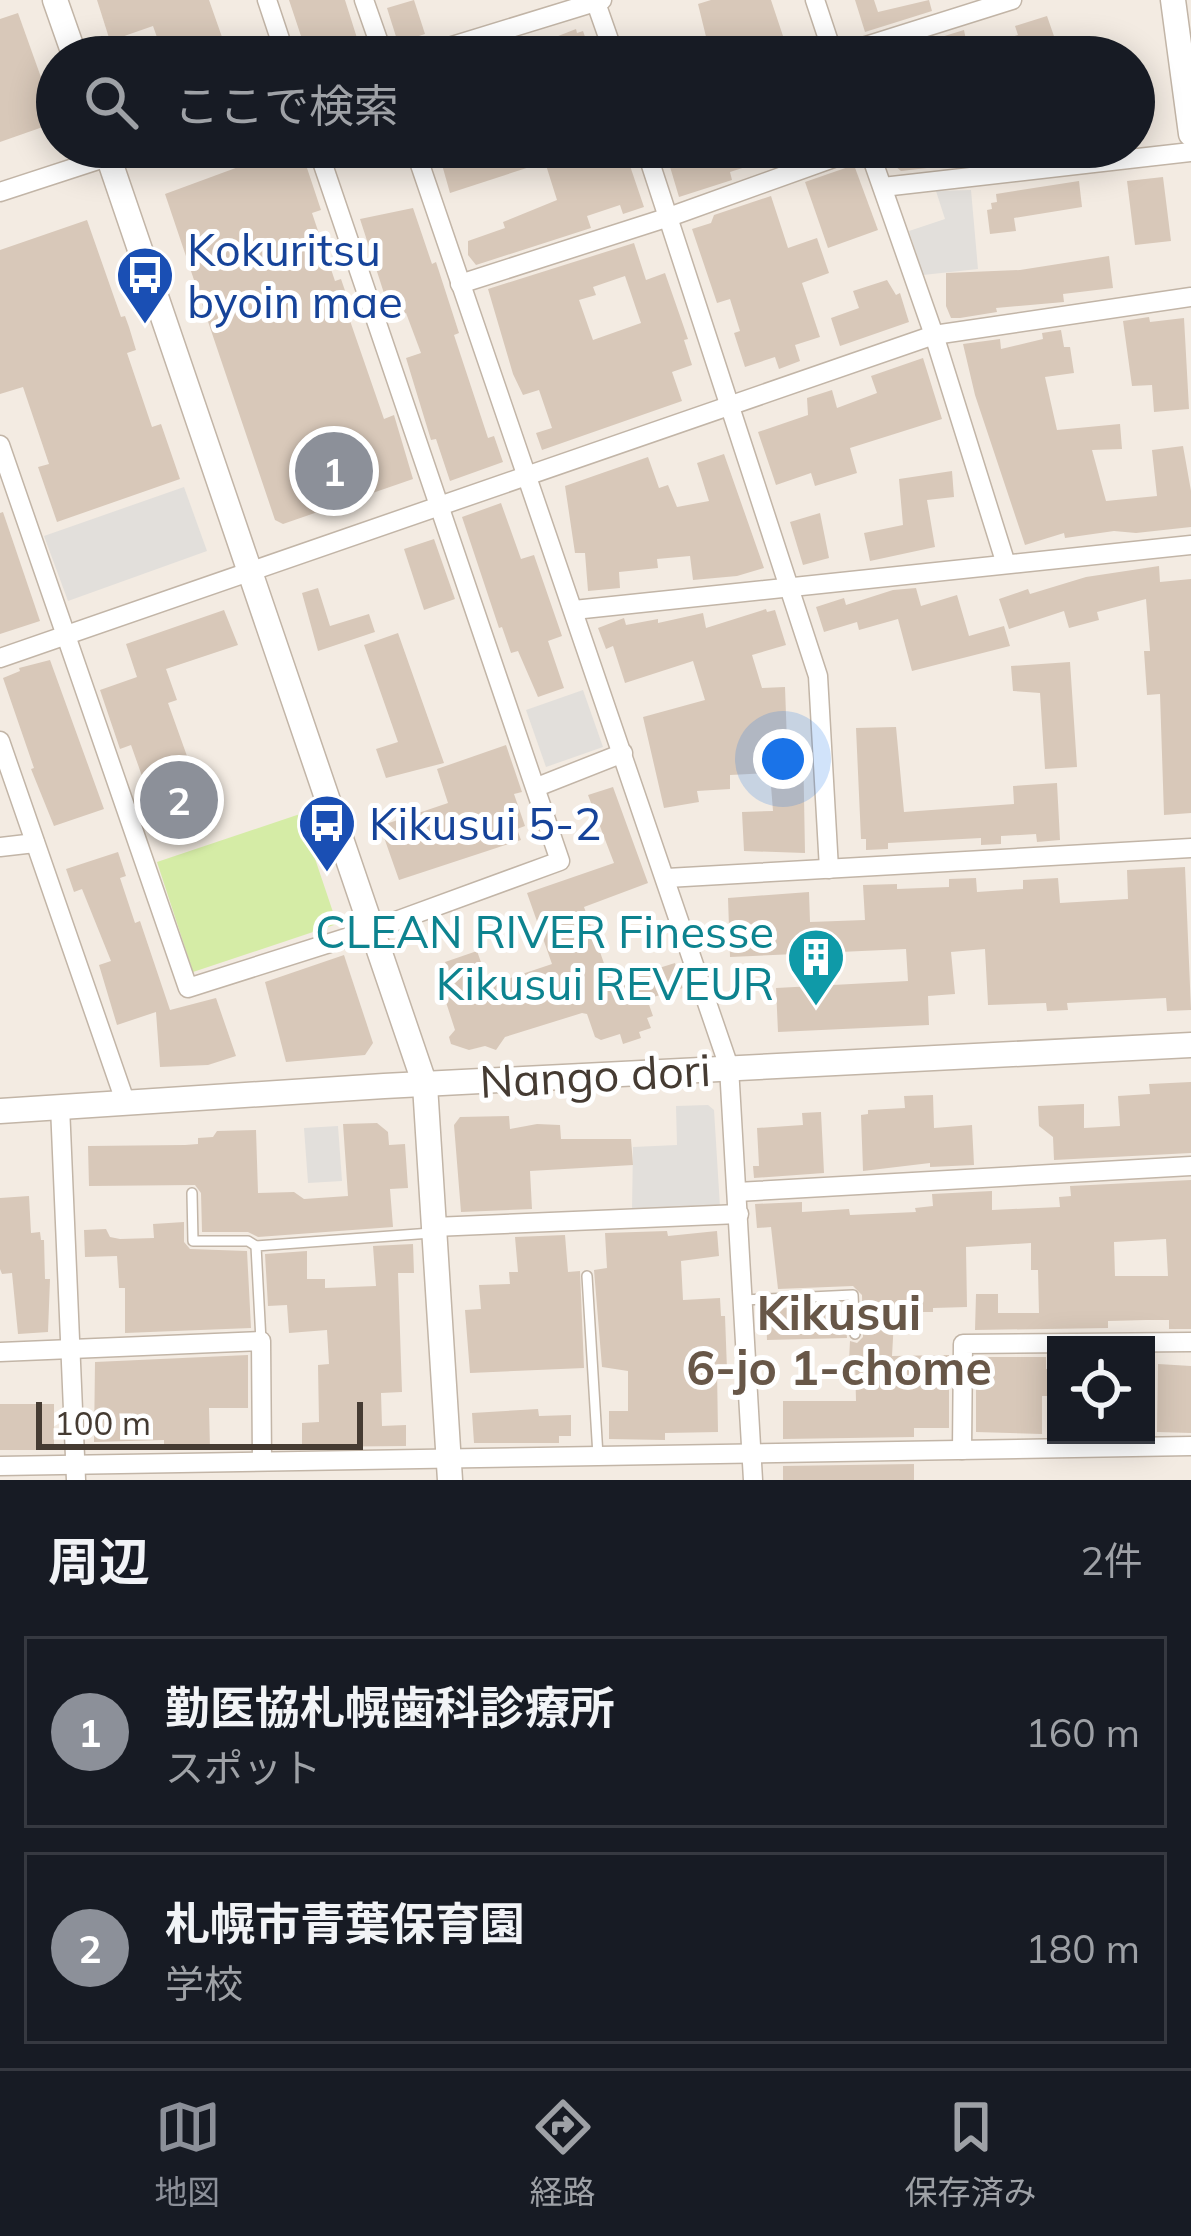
<!DOCTYPE html>
<html lang="ja">
<head>
<meta charset="utf-8">
<style>
  :root { --surface:#171b24; --page:#242831; --text:#f1f3f6; --muted:#9ea1a6; --line:#363941; --accent:#8c9099 }
  body { margin:0; font-family:Mulish,"Noto Sans JP",sans-serif; background:var(--page); color:var(--text) }
  .controls { position:absolute; right:36px; bottom:36px; display:grid; overflow:hidden; border-radius:0px; box-shadow:0 6px 30px #0003 }
  .controls button { width:108px; height:108px; display:grid; place-items:center; padding:0; border:0; border-bottom:3px solid var(--line); background:var(--surface); color:var(--text); font:60px sans-serif }
  .scale { position:absolute; left:36px; bottom:30px; width:327px; box-sizing:border-box; padding-left:12px; border:6px solid #453b32; border-top:0; font-size:33px; line-height:42px; white-space:nowrap; color:#453b32; -webkit-text-stroke:9px #fff; paint-order:stroke }
  .you { position:absolute; left:783px; top:759px; width:42px; height:42px; margin:-30px; border:9px solid #fff; border-radius:50%; background:#1a73e8; box-shadow:0 0 0 18px #1a73e833 }
  .badge { display:grid; place-items:center; width:78px; height:78px; border-radius:50%; background:var(--accent); color:#fff; font-size:39px; font-weight:700 }
  .pin { position:absolute; translate:-50% -50%; border:6px solid #fff; box-shadow:0 3px 12px #0006 }
  .list { margin:0; padding:0; list-style:none }
  h2 { display:flex; justify-content:space-between; align-items:center; height:156px; margin:0; padding:0 48px; font-size:51px }
  h2 small { font-size:39px; font-weight:400; color:var(--muted) }
  .list li { display:grid; grid-template-columns:78px 1fr auto; gap:36px; align-items:center; box-sizing:border-box; height:192px; margin:0 24px 24px; padding:0 24px; border:3px solid var(--line); border-radius:0px }
  .list b { display:block; font-size:45px; white-space:nowrap }
  .list p { margin:0; font-size:39px; white-space:nowrap; color:var(--muted) }
  .list em { font-size:39px; font-style:normal; color:var(--muted) }
  .icon { flex:none; width:66px; height:66px; fill:none; stroke:currentColor; stroke-width:2; stroke-linecap:round; stroke-linejoin:round }
  .map { position:relative; flex:none; width:1191px; height:1480px; overflow:hidden }
  .search { position:absolute; background:var(--surface); box-shadow:0 6px 30px #0003; left:36px; right:36px; top:36px; height:132px; display:flex; align-items:center; gap:30px; box-sizing:border-box; padding:0 42px; border-radius:66px; color:var(--muted); font-size:45px }
  .sheet { height:588px; background:var(--surface) }
  nav { display:flex; justify-content:space-around; align-items:center; box-sizing:border-box; height:168px; border-top:3px solid var(--line); background:var(--surface); font-size:33px; color:var(--muted) }
  nav a { display:grid; justify-items:center; gap:6px }
  nav .on { color:var(--accent) }
  .map>svg:first-child { display:block }
  .green { fill:#d5eca6 }
  .parking { fill:#e2dfdb }
  .building { fill:#d8c8b9; fill-rule:evenodd }
  .lines { fill:none; stroke-linecap:round; stroke-linejoin:round }
  .service-casing { stroke:#c2b5a7; stroke-width:12 }
  .minor-casing { stroke:#c2b5a7; stroke-width:21 }
  .tertiary-casing { stroke:#c2b5a7; stroke-width:27 }
  .service { stroke:#fff; stroke-width:9 }
  .minor { stroke:#fff; stroke-width:18 }
  .tertiary { stroke:#fff; stroke-width:24 }
  .labels { text-anchor:middle; dominant-baseline:central; stroke-width:10; stroke-linejoin:round; paint-order:stroke }
  .transit-label { font-size:45px; fill:#164399; stroke:#fff; text-anchor:start }
  .culture-label { font-size:45px; fill:#0d838f; stroke:#fff; text-anchor:end }
  .street-label { font-size:45px; fill:#453b32; stroke:#fff }
  .neighbourhood-label { font-size:48px; font-weight:bold; fill:#685748; stroke:#fff }
</style>
</head>
<body>
<div class="map">
<svg width="1191" height="1480" viewBox="0 0 1191 1480">
  <rect width="100%" height="100%" fill="#f3ebe2"/>
  <path class="green" d="M 300,814 L 337,924 L 193,972 L 157,862 Z"/>
  <g class="parking">
    <path d="M 971,190 L 978,269 L 923,275 L 909,231 L 945,219 L 936,191 Z"/>
    <path d="M 184,487 L 207,551 L 68,601 L 44,536 Z"/>
    <path d="M 583,690 L 603,747 L 546,767 L 526,710 Z"/>
    <path d="M 708,1105 L 714,1110 L 720,1207 L 632,1211 L 633,1147 L 677,1145 L 676,1106 Z"/>
    <path d="M 338,1126 L 342,1181 L 308,1183 L 304,1128 Z"/>
  </g>
  <g class="building">
    <path d="M 97,0 L 209,0 L 229,57 L 164,57 L 153,26 L 110,41 Z"/>
    <path d="M 289,0 L 345,0 L 363,57 L 316,57 L 311,43 L 304,45 Z"/>
    <path d="M 414,0 L 425,34 L 398,43 L 387,8 Z"/>
    <path d="M 711,0 L 771,0 L 790,57 L 770,57 L 766,45 L 729,57 L 711,57 L 698,4 Z"/>
    <path d="M 855,0 L 874,0 L 878,12 L 929,0 L 932,11 L 865,32 Z"/>
    <path d="M 18,13 L 57,122 L 0,142 L 0,19 Z"/>
    <path d="M 1047,16 L 1056,42 L 1010,57 L 900,57 L 899,50 L 964,30 L 968,50 L 1018,35 L 1015,26 Z"/>
    <path d="M 576,29 L 577,33 L 583,31 L 592,57 L 505,57 Z"/>
    <path d="M 1094,36 L 1101,57 L 1040,57 L 1039,52 Z"/>
    <path d="M 293,147 L 300,147 L 321,210 L 312,213 L 335,281 L 341,279 L 352,311 L 347,312 L 384,419 L 394,415 L 413,479 L 283,524 L 275,520 L 165,194 Z"/>
    <path d="M 437,147 L 471,147 L 477,159 L 514,147 L 612,147 L 618,164 L 628,160 L 644,207 L 623,214 L 620,205 L 587,216 L 591,228 L 476,265 L 468,255 L 468,241 L 505,228 L 503,222 L 557,200 L 545,162 L 450,193 Z"/>
    <path d="M 710,147 L 723,147 L 725,155 L 751,147 L 795,147 L 795,151 L 730,172 L 732,180 L 679,197 L 668,160 Z"/>
    <path d="M 892,147 L 960,147 L 962,164 L 901,171 L 895,166 Z"/>
    <path d="M 854,165 L 878,230 L 828,248 L 805,182 Z"/>
    <path d="M 1163,177 L 1171,241 L 1135,245 L 1127,181 Z"/>
    <path d="M 1079,181 L 1082,207 L 1014,218 L 1016,231 L 990,234 L 987,210 L 992,209 L 991,203 L 997,202 L 996,194 Z"/>
    <path d="M 771,196 L 788,248 L 817,238 L 829,273 L 802,283 L 820,337 L 795,345 L 800,361 L 779,369 L 775,357 L 745,367 L 734,333 L 740,331 L 730,299 L 717,303 L 692,229 L 711,223 L 714,215 Z"/>
    <path d="M 413,208 L 432,264 L 436,262 L 459,333 L 454,335 L 488,438 L 494,436 L 503,462 L 450,481 L 436,439 L 431,440 L 406,358 L 421,353 L 406,313 L 392,318 L 360,219 Z"/>
    <path d="M 87,220 L 121,317 L 125,316 L 129,327 L 136,350 L 127,353 L 152,427 L 161,424 L 180,479 L 57,522 L 38,467 L 49,464 L 23,387 L 0,394 L 0,250 Z"/>
    <path d="M 634,243 L 646,280 L 665,273 L 688,339 L 684,340 L 692,365 L 672,372 L 682,401 L 542,450 L 536,433 L 552,428 L 539,390 L 523,395 L 513,374 L 488,289 ZM 625,276 L 641,323 L 593,340 L 579,300 L 596,295 L 593,287 Z"/>
    <path d="M 1109,256 L 1113,288 L 1063,294 L 1064,302 L 996,308 L 997,312 L 960,318 L 951,318 L 946,306 L 946,273 L 1020,270 Z"/>
    <path d="M 887,280 L 896,295 L 900,293 L 909,322 L 840,346 L 831,318 L 859,308 L 853,291 Z"/>
    <path d="M 1149,317 L 1150,322 L 1184,318 L 1189,409 L 1154,412 L 1152,385 L 1132,386 L 1123,321 Z"/>
    <path d="M 1061,330 L 1064,347 L 1070,347 L 1074,373 L 1045,377 L 1057,430 L 1120,424 L 1122,449 L 1092,450 L 1106,501 L 1157,496 L 1152,450 L 1183,446 L 1191,491 L 1191,527 L 1136,533 L 1114,531 L 1065,538 L 1064,533 L 1025,545 L 975,395 L 963,344 L 1000,339 L 1001,349 L 1043,339 L 1042,333 Z"/>
    <path d="M 923,358 L 942,419 L 850,448 L 857,473 L 815,486 L 811,473 L 776,485 L 758,432 L 808,415 L 807,398 L 832,390 L 837,408 L 877,393 L 871,376 Z"/>
    <path d="M 724,454 L 764,568 L 737,576 L 693,580 L 690,556 L 657,559 L 658,568 L 619,572 L 620,588 L 588,591 L 585,553 L 575,553 L 565,486 L 648,457 L 659,488 L 668,485 L 677,507 L 709,501 L 697,463 Z"/>
    <path d="M 952,471 L 954,497 L 927,500 L 935,547 L 870,561 L 864,533 L 903,525 L 899,479 Z"/>
    <path d="M 501,503 L 521,559 L 534,555 L 562,636 L 548,641 L 564,688 L 538,697 L 518,651 L 511,653 L 502,627 L 499,628 L 462,517 Z"/>
    <path d="M 3,512 L 40,621 L 0,634 L 0,513 Z"/>
    <path d="M 820,513 L 829,558 L 803,565 L 790,522 Z"/>
    <path d="M 434,539 L 455,599 L 424,610 L 404,549 Z"/>
    <path d="M 1159,566 L 1160,582 L 1191,579 L 1191,813 L 1164,815 L 1160,694 L 1147,695 L 1144,651 L 1150,651 L 1146,599 L 1097,612 L 1099,620 L 1069,628 L 1064,611 L 1009,629 L 999,599 L 1028,589 L 1030,594 L 1086,577 Z"/>
    <path d="M 318,588 L 330,626 L 369,614 L 375,632 L 318,651 L 302,593 Z"/>
    <path d="M 916,588 L 921,606 L 957,595 L 969,636 L 1004,626 L 1010,646 L 912,671 L 898,619 L 859,630 L 857,622 L 824,632 L 816,607 L 844,598 L 846,605 L 893,590 Z"/>
    <path d="M 766,609 L 767,612 L 775,610 L 786,645 L 752,655 L 762,688 L 785,687 L 787,743 L 803,742 L 805,853 L 744,851 L 742,812 L 773,811 L 770,773 L 730,775 L 730,789 L 697,791 L 699,802 L 664,808 L 643,717 L 705,700 L 693,661 L 625,683 L 613,646 L 606,649 L 598,628 L 624,618 L 626,625 L 658,619 L 658,623 L 703,613 L 706,628 Z"/>
    <path d="M 224,610 L 238,645 L 166,669 L 177,700 L 168,703 L 192,770 L 184,773 L 204,827 L 165,841 L 131,745 L 120,749 L 100,690 L 137,677 L 126,644 Z"/>
    <path d="M 398,633 L 444,763 L 386,778 L 376,749 L 398,742 L 364,645 Z"/>
    <path d="M 50,660 L 104,809 L 54,826 L 31,769 L 34,768 L 3,678 L 20,671 L 19,668 Z"/>
    <path d="M 1070,662 L 1077,767 L 1045,769 L 1040,693 L 1013,691 L 1011,666 Z"/>
    <path d="M 896,727 L 904,812 L 1014,804 L 1013,786 L 1057,783 L 1060,840 L 1037,842 L 1036,834 L 1001,836 L 1001,844 L 981,845 L 981,838 L 888,843 L 888,849 L 866,850 L 866,839 L 861,839 L 856,728 Z"/>
    <path d="M 506,745 L 522,792 L 514,794 L 525,826 L 517,829 L 521,840 L 399,880 L 380,826 L 448,803 L 437,769 Z"/>
    <path d="M 613,787 L 648,883 L 584,907 L 611,983 L 675,963 L 683,988 L 647,999 L 653,1016 L 647,1018 L 651,1028 L 639,1032 L 641,1038 L 623,1044 L 620,1034 L 601,1040 L 595,1037 L 587,1014 L 582,1013 L 505,1037 L 496,1050 L 485,1046 L 469,1050 L 451,1044 L 449,1037 L 455,1030 L 444,996 L 454,992 L 445,962 L 477,951 L 489,985 L 552,964 L 527,893 L 614,863 L 588,795 Z"/>
    <path d="M 118,852 L 126,876 L 120,878 L 135,923 L 140,921 L 170,1010 L 216,998 L 236,1056 L 208,1065 L 160,1067 L 156,1012 L 117,1025 L 99,965 L 111,961 L 82,889 L 74,892 L 66,869 Z"/>
    <path d="M 1185,867 L 1191,1010 L 1167,1011 L 1166,998 L 1067,1003 L 1068,1010 L 1047,1011 L 1046,1003 L 988,1005 L 985,949 L 951,952 L 955,994 L 928,996 L 929,1025 L 778,1032 L 776,988 L 908,981 L 906,949 L 730,957 L 728,898 L 809,892 L 810,922 L 865,920 L 863,885 L 897,884 L 897,889 L 949,887 L 949,879 L 976,878 L 977,892 L 1023,889 L 1023,880 L 1058,878 L 1060,903 L 1128,899 L 1127,870 Z"/>
    <path d="M 344,955 L 373,1043 L 365,1055 L 286,1062 L 265,982 Z"/>
    <path d="M 1191,1082 L 1191,1153 L 1054,1160 L 1053,1137 L 1039,1126 L 1038,1106 L 1084,1104 L 1084,1128 L 1120,1126 L 1118,1096 L 1150,1094 L 1149,1084 Z"/>
    <path d="M 933,1095 L 934,1128 L 972,1125 L 974,1165 L 930,1167 L 930,1163 L 863,1171 L 861,1115 L 868,1114 L 868,1110 L 905,1108 L 904,1096 Z"/>
    <path d="M 821,1112 L 824,1173 L 754,1178 L 753,1166 L 759,1166 L 757,1128 L 803,1125 L 802,1113 Z"/>
    <path d="M 509,1116 L 510,1129 L 537,1124 L 560,1125 L 561,1139 L 631,1139 L 633,1165 L 530,1171 L 532,1209 L 461,1212 L 454,1125 L 460,1117 Z"/>
    <path d="M 377,1123 L 388,1132 L 389,1145 L 405,1144 L 408,1188 L 390,1189 L 393,1227 L 258,1237 L 248,1232 L 202,1232 L 201,1193 L 195,1185 L 89,1186 L 88,1146 L 185,1145 L 198,1144 L 198,1138 L 213,1137 L 217,1131 L 256,1130 L 258,1193 L 294,1192 L 304,1199 L 348,1196 L 343,1124 Z"/>
    <path d="M 1191,1180 L 1191,1329 L 1169,1329 L 1169,1320 L 1146,1320 L 1108,1321 L 1108,1328 L 975,1330 L 976,1294 L 998,1294 L 998,1313 L 1039,1313 L 1038,1270 L 1031,1270 L 1031,1243 L 966,1247 L 967,1307 L 933,1308 L 933,1312 L 916,1312 L 916,1319 L 894,1320 L 892,1356 L 949,1355 L 949,1428 L 914,1428 L 914,1437 L 783,1439 L 783,1401 L 856,1401 L 855,1361 L 849,1360 L 850,1341 L 857,1343 L 863,1337 L 862,1295 L 853,1286 L 778,1289 L 771,1227 L 757,1228 L 755,1204 L 802,1202 L 802,1212 L 849,1209 L 850,1215 L 916,1212 L 915,1208 L 933,1206 L 932,1194 L 992,1191 L 992,1210 L 1060,1207 L 1059,1197 L 1071,1196 L 1070,1186 ZM 1166,1239 L 1168,1276 L 1115,1276 L 1114,1242 Z"/>
    <path d="M 29,1196 L 31,1233 L 40,1232 L 41,1240 L 44,1240 L 45,1279 L 50,1279 L 48,1332 L 18,1334 L 12,1273 L 2,1274 L 0,1269 L 0,1198 Z"/>
    <path d="M 184,1222 L 184,1242 L 190,1249 L 247,1251 L 251,1328 L 125,1333 L 125,1288 L 119,1288 L 117,1256 L 85,1257 L 84,1230 L 106,1229 L 110,1237 L 120,1239 L 154,1238 L 153,1224 Z"/>
    <path d="M 667,1231 L 668,1236 L 717,1231 L 719,1256 L 681,1261 L 683,1300 L 720,1298 L 721,1316 L 725,1316 L 727,1370 L 717,1370 L 718,1432 L 665,1433 L 665,1440 L 609,1439 L 609,1411 L 628,1411 L 628,1371 L 602,1367 L 594,1270 L 607,1268 L 605,1233 Z"/>
    <path d="M 565,1235 L 568,1272 L 580,1271 L 584,1368 L 470,1373 L 465,1310 L 481,1309 L 479,1285 L 510,1284 L 509,1272 L 518,1272 L 515,1237 Z"/>
    <path d="M 413,1244 L 414,1273 L 398,1273 L 402,1392 L 381,1393 L 382,1426 L 406,1425 L 406,1446 L 302,1447 L 302,1423 L 319,1422 L 318,1365 L 329,1364 L 327,1330 L 289,1333 L 287,1305 L 268,1306 L 265,1254 L 307,1251 L 307,1279 L 325,1279 L 325,1288 L 376,1286 L 373,1246 Z"/>
    <path d="M 844,1304 L 847,1338 L 767,1340 L 766,1309 Z"/>
    <path d="M 248,1355 L 248,1408 L 209,1408 L 210,1448 L 164,1449 L 164,1440 L 94,1442 L 95,1362 Z"/>
    <path d="M 976,1357 L 1046,1357 L 1046,1369 L 1056,1368 L 1056,1396 L 1042,1396 L 1042,1434 L 976,1432 Z"/>
    <path d="M 1158,1364 L 1191,1366 L 1191,1433 L 1157,1432 Z"/>
    <rect x="0" y="1404" width="54" height="46"/>
    <path d="M 538,1409 L 539,1416 L 571,1415 L 571,1436 L 559,1436 L 559,1443 L 474,1443 L 472,1413 Z"/>
    <path d="M 914,1464 L 914,1480 L 783,1480 L 783,1466 Z"/>
  </g>
  <g class="lines">
    <g class="service-casing">
      <g id="service">
        <path d="M 192,1193 L 193,1241 L 248,1241 L 256,1246"/>
        <path d="M 587,1276 L 598,1456"/>
        <path d="M 744,1300 L 853,1295 L 855,1334"/>
        <path d="M 261,1341 L 256,1246 L 431,1233"/>
      </g>
    </g>
    <g class="minor-casing">
      <g id="minor">
        <path d="M 267,0 L 286,57"/>
        <path d="M 364,0 L 384,57"/>
        <path d="M 595,0 L 615,57"/>
        <path d="M 815,0 L 834,57"/>
        <path d="M 834,56 L 1012,0"/>
        <path d="M 416,57 L 602,0"/>
        <path d="M 414,147 L 729,1067 L 753,1480"/>
        <path d="M 645,147 L 818,676 L 829,869"/>
        <path d="M 868,147 L 934,335 L 1005,561"/>
        <path d="M 883,187 L 1191,152"/>
        <path d="M 0,192 L 138,147"/>
        <path d="M 460,284 L 669,217 L 864,147"/>
        <path d="M 0,445 L 188,988 L 374,929 L 560,861 L 317,147"/>
        <path d="M 574,610 L 1191,545"/>
        <path d="M 0,658 L 934,335 L 1191,297"/>
        <path d="M 0,741 L 125,1101"/>
        <path d="M 537,787 L 623,753"/>
        <path d="M 0,847 L 35,843"/>
        <path d="M 667,878 L 1191,848"/>
        <path d="M 60,1106 L 76,1480"/>
        <path d="M 737,1192 L 1191,1166"/>
        <path d="M 434,1227 L 739,1214"/>
        <path d="M 0,1352 L 261,1341 L 262,1461"/>
        <path d="M 962,1450 L 963,1344 L 1191,1342"/>
        <path d="M 0,1466 L 1191,1446"/>
      </g>
    </g>
    <g class="tertiary-casing">
      <g id="tertiary">
        <path d="M 55,0 L 75,57"/>
        <path d="M 1173,0 L 1191,134"/>
        <path d="M 105,147 L 425,1085 L 450,1480"/>
        <path d="M 0,1111 L 384,1086 L 1191,1045"/>
      </g>
    </g>
    <use href="#service" class="service"/>
    <use href="#minor" class="minor"/>
    <use href="#tertiary" class="tertiary"/>
  </g>
  <defs>
    <g id="bus-pin" transform="scale(3)"><path d="M0 17L-7.5 6A9.5 9.5 0 1 1 7.5 6Z" fill="#1a4fb4" stroke="#fff"/><path d="M-5-6H5V4H4V6H2V4H-2V6H-4V4H-5ZM-3.5-4V0h7V-4ZM-3.5 1.2v1.5H-2V1.2ZM2 1.2v1.5H3.5V1.2Z" fill="#fff"/></g>
    <g id="building-pin" transform="scale(3)"><path d="M0 17L-7.5 6A9.5 9.5 0 1 1 7.5 6Z" fill="#0f9aa8" stroke="#fff"/><path d="M-4-6H4V6H1V3H-1V6H-4ZM-2.5-4.3h1.7v1.8h-1.7ZM.8-4.3h1.7v1.8H.8ZM-2.5-1h1.7V.8h-1.7ZM.8-1h1.7V.8H.8Z" fill="#fff"/></g>
  </defs>
  <g fill-rule="evenodd">
    <use href="#bus-pin" x="145" y="275"/>
    <use href="#bus-pin" x="327" y="823"/>
    <use href="#building-pin" x="816" y="957"/>
  </g>
  <g class="labels">
    <g class="transit-label">
      <text x="187" y="249">Kokuritsu<tspan x="187" dy="52">byoin mae</tspan></text>
      <text x="369" y="823">Kikusui 5-2</text>
    </g>
    <g class="culture-label">
      <text x="774" y="931">CLEAN RIVER Finesse<tspan x="774" dy="52">Kikusui REVEUR</tspan></text>
    </g>
    <g class="street-label">
      <text transform="translate(595 1075) rotate(-3)">Nango dori</text>
    </g>
    <g class="neighbourhood-label">
      <text x="839" y="1312">Kikusui<tspan x="839" dy="55">6-jo 1-chome</tspan></text>
    </g>
  </g>
</svg>
<div class="controls">
<button><svg class="icon" aria-label="locate" viewBox="0 0 24 24"><circle cx="12" cy="12" r="6"/><path d="M12 2v4M12 18v4M2 12h4M18 12h4"/></svg></button>
</div>
<div class="scale">100 m</div>
<div class="you"></div>
<div class="pin badge" style="left:334px;top:471px">1</div>
<div class="pin badge" style="left:179px;top:800px">2</div>
<div class="search"><svg class="icon" aria-label="search" viewBox="0 0 24 24"><circle cx="10" cy="10" r="6"/><path d="M15 15l6 6"/></svg>ここで検索</div>
</div>
<section class="sheet">
<h2>周辺<small>2件</small></h2>
<ul class="list">
<li><span class="badge">1</span><div><b>勤医協札幌歯科診療所</b><p>スポット</p></div><em>160 m</em></li>
<li><span class="badge">2</span><div><b>札幌市青葉保育園</b><p>学校</p></div><em>180 m</em></li>
</ul>
</section>
<nav>
<a class="on"><svg class="icon" aria-label="map" viewBox="0 0 24 24"><path d="M3 6l6-2 6 2 6-2v14l-6 2-6-2-6 2zM9 4v14M15 6v14"/></svg>地図</a>
<a><svg class="icon" aria-label="directions" viewBox="0 0 24 24"><path d="M12 3l9 9-9 9-9-9zM9 14v-3h6M13 9l2 2-2 2"/></svg>経路</a>
<a><svg class="icon" aria-label="saved" viewBox="0 0 24 24"><path d="M7 4h10v16l-5-4-5 4z"/></svg>保存済み</a>
</nav>
</body>
</html>
